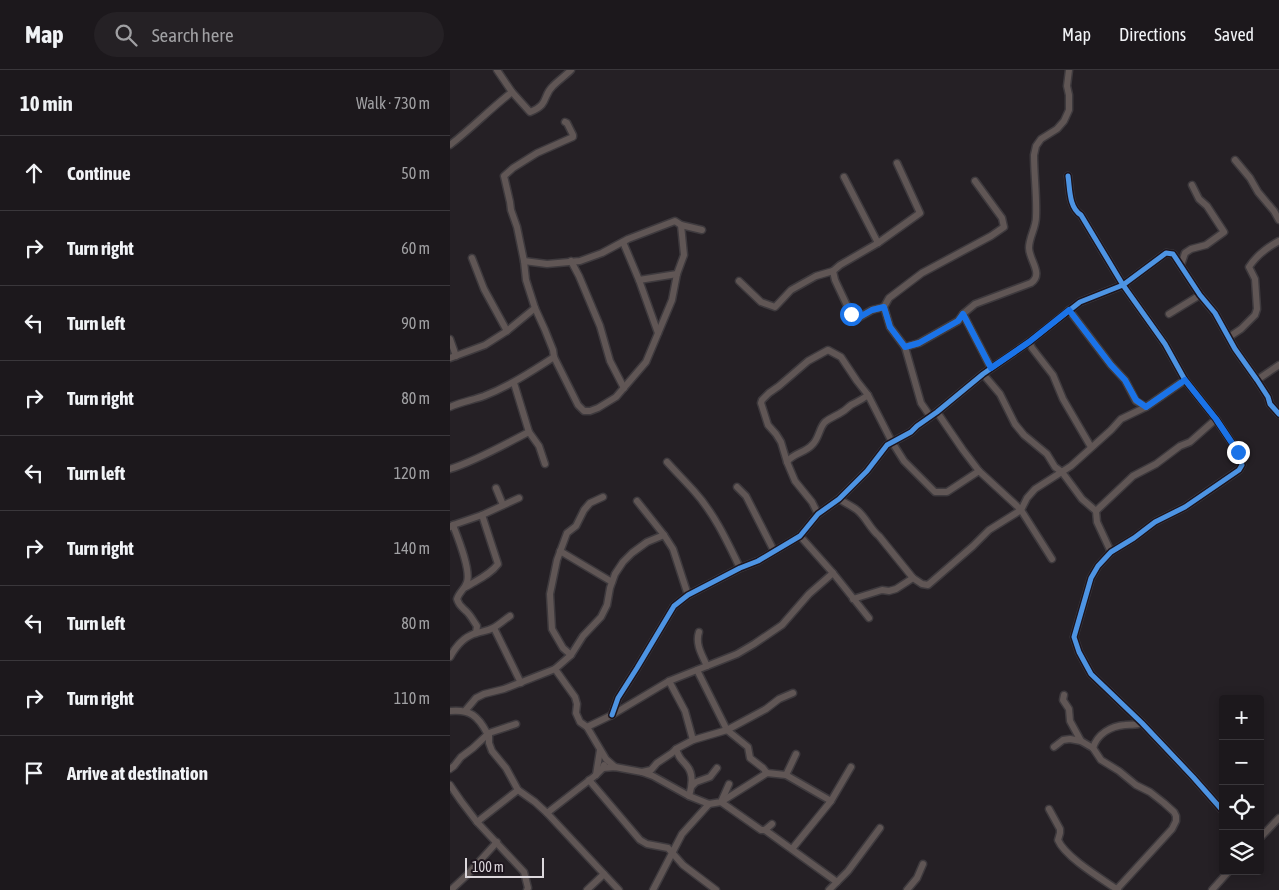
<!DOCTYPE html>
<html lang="en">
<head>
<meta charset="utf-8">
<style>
  :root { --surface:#1c181c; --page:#252125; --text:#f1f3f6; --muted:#a0a0a3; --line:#3a373b }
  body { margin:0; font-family:"Asap Condensed",sans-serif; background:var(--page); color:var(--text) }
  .controls { position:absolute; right:15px; bottom:15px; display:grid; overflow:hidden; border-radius:5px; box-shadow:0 2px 12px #0003 }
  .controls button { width:45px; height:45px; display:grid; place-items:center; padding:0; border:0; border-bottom:1px solid var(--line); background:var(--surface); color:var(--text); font:25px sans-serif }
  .scale { position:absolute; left:15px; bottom:12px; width:79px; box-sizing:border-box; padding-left:5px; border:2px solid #dcd7dc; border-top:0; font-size:14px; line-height:18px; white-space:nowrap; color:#dcd7dc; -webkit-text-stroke:4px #1d151d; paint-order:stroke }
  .stop { position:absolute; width:15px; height:15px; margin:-11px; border:4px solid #1a73e8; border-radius:50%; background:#fff }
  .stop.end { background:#1a73e8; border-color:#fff; box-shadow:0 1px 5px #0008 }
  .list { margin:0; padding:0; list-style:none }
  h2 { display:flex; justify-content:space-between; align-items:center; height:65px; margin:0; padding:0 20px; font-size:21px }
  h2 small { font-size:16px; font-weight:400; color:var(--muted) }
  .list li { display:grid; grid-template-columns:32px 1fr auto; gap:15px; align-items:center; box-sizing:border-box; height:75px; padding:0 20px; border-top:1px solid var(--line) }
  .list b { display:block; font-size:19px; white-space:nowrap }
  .list em { font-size:16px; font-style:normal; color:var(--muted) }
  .icon { flex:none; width:28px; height:28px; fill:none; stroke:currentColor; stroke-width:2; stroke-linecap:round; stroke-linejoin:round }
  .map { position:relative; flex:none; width:829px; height:820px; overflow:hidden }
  header { display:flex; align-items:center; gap:30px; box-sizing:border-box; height:70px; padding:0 25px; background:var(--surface); border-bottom:1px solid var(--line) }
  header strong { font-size:24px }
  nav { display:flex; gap:28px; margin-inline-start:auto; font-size:18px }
  .search { width:350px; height:45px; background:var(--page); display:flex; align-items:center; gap:12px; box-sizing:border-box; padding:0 18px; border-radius:28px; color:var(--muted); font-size:19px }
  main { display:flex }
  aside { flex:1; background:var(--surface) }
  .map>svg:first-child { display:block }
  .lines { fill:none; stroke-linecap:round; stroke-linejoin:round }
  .minor-casing { stroke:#3e3a3e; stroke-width:9 }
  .minor { stroke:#605655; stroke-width:6 }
  .cycleway-casing { stroke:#1d151d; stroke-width:8 }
  .cycleway { stroke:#4d94e3; stroke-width:5 }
  .route { stroke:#1a73e8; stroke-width:6 }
</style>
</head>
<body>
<header>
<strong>Map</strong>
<div class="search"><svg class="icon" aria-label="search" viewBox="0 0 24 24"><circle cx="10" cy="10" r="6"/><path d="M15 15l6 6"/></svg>Search here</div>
<nav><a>Map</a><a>Directions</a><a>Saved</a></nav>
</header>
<main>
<aside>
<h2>10 min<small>Walk · 730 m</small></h2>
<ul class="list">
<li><svg class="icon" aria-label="ahead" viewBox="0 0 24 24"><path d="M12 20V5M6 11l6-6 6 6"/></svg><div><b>Continue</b></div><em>50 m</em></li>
<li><svg class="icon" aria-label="right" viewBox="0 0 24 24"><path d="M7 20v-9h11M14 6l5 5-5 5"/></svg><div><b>Turn right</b></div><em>60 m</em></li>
<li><svg class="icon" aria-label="left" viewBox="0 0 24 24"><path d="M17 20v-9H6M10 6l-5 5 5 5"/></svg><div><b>Turn left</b></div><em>90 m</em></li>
<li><svg class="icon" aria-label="right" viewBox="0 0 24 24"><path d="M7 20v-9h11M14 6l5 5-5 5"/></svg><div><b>Turn right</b></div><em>80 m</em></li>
<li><svg class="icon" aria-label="left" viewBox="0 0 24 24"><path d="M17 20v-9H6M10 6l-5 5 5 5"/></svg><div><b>Turn left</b></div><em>120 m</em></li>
<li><svg class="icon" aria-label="right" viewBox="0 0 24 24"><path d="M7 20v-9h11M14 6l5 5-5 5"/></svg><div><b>Turn right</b></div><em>140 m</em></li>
<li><svg class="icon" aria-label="left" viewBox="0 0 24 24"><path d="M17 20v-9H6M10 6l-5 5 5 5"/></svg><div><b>Turn left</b></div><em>80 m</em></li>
<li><svg class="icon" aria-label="right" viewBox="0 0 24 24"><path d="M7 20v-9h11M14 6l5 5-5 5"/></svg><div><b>Turn right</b></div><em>110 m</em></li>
<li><svg class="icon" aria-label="arrive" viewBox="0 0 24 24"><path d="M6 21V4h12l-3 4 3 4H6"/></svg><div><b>Arrive at destination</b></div></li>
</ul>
</aside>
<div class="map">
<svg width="829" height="820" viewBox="0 0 829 820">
  <rect width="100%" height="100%" fill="#252025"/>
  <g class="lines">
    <g class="minor-casing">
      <g id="minor">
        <path d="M 47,0 L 62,22 L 80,42 C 100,34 92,26 103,16 C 109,10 115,6 121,0"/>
        <path d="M 115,52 L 117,53 L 123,65 L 123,67 L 87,83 L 63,98 L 54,106 L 60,132 L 61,140 L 67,157 L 74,191 L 76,210 L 85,238 L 95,260 L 103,280 L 104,287 L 128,335 L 134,341 L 140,341 L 148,338 L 166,327 L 196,292 L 222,230 L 227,204 L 234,185 L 231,155"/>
        <path d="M 0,75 C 22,58 41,38 62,22"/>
        <path d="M 785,90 L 800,108 L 808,122 L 824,141 L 829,150"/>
        <path d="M 618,106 C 620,119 619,138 631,145 L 673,215 L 715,274 L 735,310 L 766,349 L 788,382 L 792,395 L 789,400 L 735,437 L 705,452 L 684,468 L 661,482 L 648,496 L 641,508 L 624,567 L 629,582 L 641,604 L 692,653 L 743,707 L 773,741"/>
        <path d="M 394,107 L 428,173"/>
        <path d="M 173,172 L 189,210 L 208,263"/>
        <path d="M 22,188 L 34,219 L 57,261"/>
        <path d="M 74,191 L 97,194 L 130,191 L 152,183 L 178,169 L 225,151 L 231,155 L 252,160"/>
        <path d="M 121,191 L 129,206 L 150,256 L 160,291 L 174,318"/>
        <path d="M 731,195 L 735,183 L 741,179 L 756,175 L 774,162 L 757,136 L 749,129 L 742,115"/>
        <path d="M 189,210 L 227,204"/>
        <path d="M 289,211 L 311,232 L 325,237 L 341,220 L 366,206 L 383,201"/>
        <path d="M 434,237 L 422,240 L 408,248 L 401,244 L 385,210 L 383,201 L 390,195 L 428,173 L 470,143 L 447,93"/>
        <path d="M 619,240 L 661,295 L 675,310 L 686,331 L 696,337"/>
        <path d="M 513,244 L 541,298"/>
        <path d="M 719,244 L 750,225"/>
        <path d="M 779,267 L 791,259 L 805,245 L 807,239 L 805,209 L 799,197 C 806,186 818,177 829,171"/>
        <path d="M 0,269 L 6,286"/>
        <path d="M 579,272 L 582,278 L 603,305 L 613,329 L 641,377"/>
        <path d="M 455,277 L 469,273 L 508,251 L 513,244 L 525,234 L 581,213 C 594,204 579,190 579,178 C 579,167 586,158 586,147 C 587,127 584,105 584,85 L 586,76 L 591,69 L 607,59 L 614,51 L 619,40 L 619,25 L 617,16 L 619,0"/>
        <path d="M 0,288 L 35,275 L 57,261 L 85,238"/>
        <path d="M 533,304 L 550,324 L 565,354 L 574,365 L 597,384 L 605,397 L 612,402 L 632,429 L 646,441 L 647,452 L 661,482"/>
        <path d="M 807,310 L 829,295"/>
        <path d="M 64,313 L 79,362 L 89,376 L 95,394"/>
        <path d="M 0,337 C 11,332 23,330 34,326 C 59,316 81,302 104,287"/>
        <path d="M 487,342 L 513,380 L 529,401 L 567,436 L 571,440 L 602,489"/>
        <path d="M 480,346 L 471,333 L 455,277 L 440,257 L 434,237 L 439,228 L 472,203 L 541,166 L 554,157 L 552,148 L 525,111"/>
        <path d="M 217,392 C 226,402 235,411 244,421 C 264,443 277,471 290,498"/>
        <path d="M 337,392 C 343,383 355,383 362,375 C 369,369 369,358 375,352 C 381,347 386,346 392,342 C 396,340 398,337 401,335 C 407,332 413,329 418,325"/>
        <path d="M 0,399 C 28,390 53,375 79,362"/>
        <path d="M 287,417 L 296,426 L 324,481"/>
        <path d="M 46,418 L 53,435"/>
        <path d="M 389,429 C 395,433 402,436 407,440 C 416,447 420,459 429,466 L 463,508 L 472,514 L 478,515 L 523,476 L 539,460 L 571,440 L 577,428 L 585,419 L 621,396 L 661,360 L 671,349 L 696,337 L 735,310"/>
        <path d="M 187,431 L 214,465 L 223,479 L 238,525"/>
        <path d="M 646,441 L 683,406 L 706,394 L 730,376 L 740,372 L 766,349"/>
        <path d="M 368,444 L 362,432 L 345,411 L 337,392 L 331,372 L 326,364 L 318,355 L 311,333 L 312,330 L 319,323 L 329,316 L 358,291 L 378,280 L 391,287 L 407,311 L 418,325 L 442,372 L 454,391 L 485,422 L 497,422 L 529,401"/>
        <path d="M 3,455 L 32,445 L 69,428"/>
        <path d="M 0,457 L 3,455 C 8,468 21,500 17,512 C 15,519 9,522 7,529 C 9,536 12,537 17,542 C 21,546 24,552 27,556 L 26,563"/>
        <path d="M 350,466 L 383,503 L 419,548"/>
        <path d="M 110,481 L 162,512"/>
        <path d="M 16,517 C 27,510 40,505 48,494 L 32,445"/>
        <path d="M 403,529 L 432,520 L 439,521 L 446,519 L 463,508"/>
        <path d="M 44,558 L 71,613"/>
        <path d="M 249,562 C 245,574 252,585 257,596"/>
        <path d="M 121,585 L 113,578 L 102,559 L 100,524 L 107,490 L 117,463 L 126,456 L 134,440 L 140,433 L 153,427"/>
        <path d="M 0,587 C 6,576 14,566 27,563 C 33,561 37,561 43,558 C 49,555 54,550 60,546"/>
        <path d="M 105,599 L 125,627 L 127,634 L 126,643 L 130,652 L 137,657 L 156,689 L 165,697"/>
        <path d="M 247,600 L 277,660 L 298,677 L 300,688 L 313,698 L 317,703"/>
        <path d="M 219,611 L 235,641 L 243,670"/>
        <path d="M 614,625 L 613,630 L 619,639 L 620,651 L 631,671"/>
        <path d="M 0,641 C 20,639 28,646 37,663 L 39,663 L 39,673 L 42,681 L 56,698 L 68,720 L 85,732 L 97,743 L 169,820"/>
        <path d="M 15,641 L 26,628 L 34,624 L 54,619 L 105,599 L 121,585 L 133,566 L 151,547 L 157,535 L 160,518 L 165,504 L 173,492 L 182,483 L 197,472 L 214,465"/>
        <path d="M 162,645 L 168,628 L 187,598 L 224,536 L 238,525 L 290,498 L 308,491 L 350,466 L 368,444 L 389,429 L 417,401 L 437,375 L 461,362 L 467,356 L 487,342 L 533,304 L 579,272 L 630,232 L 673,215 L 716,183 L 723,184 L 750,225 L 765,243 L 785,279 L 807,310 L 818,327 L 820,334 L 829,344"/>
        <path d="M 137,657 L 162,645 L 219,611 L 287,584 L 304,574 L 332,555 L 359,524 L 383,503"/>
        <path d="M 604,677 L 613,670 L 620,669 L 631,671 L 643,678 L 651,690 L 669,701 L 686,715 L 700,722 L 714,733 L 724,742 L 726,746 L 726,751 L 722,759 L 667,819"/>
        <path d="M 643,678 C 647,664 661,656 675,655 C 682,654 684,656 692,653"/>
        <path d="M 226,679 C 230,691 231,688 237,696 C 244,704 242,716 239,726"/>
        <path d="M 153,698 L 165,697 L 192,702 L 203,706 L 239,726 L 259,734 L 271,732 L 279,714"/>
        <path d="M 0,699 L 4,696 L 11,687 L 23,678 L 39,663 L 66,654"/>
        <path d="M 192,702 L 201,700 L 207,693 L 222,683 L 226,679 L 243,670 L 277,660 L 316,639 L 329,629 L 343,623"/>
        <path d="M 146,705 L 150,680"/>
        <path d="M 336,705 L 346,684"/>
        <path d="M 139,710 L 190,770 L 197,774 L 218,778 L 233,795 L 266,820"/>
        <path d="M 0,715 L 11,731 L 27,752 L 74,802 L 78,818 L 77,820"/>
        <path d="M 242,716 L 246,712 L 260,707 L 267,698"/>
        <path d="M 599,739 L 610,759 L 610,763 L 608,770 C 615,787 652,809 668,820"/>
        <path d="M 97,743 L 146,705 L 153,698 L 154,695"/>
        <path d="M 27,752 L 68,720"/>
        <path d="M 322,754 L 315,760 L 311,760 L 271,732 L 317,703 L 336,705 L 381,731"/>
        <path d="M 315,760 L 387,812"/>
        <path d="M 810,768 L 829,748"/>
        <path d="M 342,779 L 381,731 L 401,697"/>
        <path d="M 1,820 L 17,805 L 47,772"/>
        <path d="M 137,820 L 154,804"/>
        <path d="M 203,820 L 232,764 L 259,734"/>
        <path d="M 379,820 L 398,801 L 430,758"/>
        <path d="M 457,820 L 467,808 L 473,794"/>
        <path d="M 762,820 L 779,801"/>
      </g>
    </g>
    <use href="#minor" class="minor"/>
    <g class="cycleway-casing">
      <g id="cycleway">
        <path d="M 618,106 C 620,119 619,138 631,145 L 673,215 L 715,274 L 735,310 L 766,349 L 788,382 L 792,395 L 789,400 L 735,437 L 705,452 L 684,468 L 661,482 L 648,496 L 641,508 L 624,567 L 629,582 L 641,604 L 692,653 L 743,707 L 773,741"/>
        <path d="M 162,645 L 168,628 L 187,598 L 224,536 L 238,525 L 290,498 L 308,491 L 350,466 L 368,444 L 389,429 L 417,401 L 437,375 L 461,362 L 467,356 L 487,342 L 533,304 L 579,272 L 630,232 L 673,215 L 716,183 L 723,184 L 750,225 L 765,243 L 785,279 L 807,310 L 818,327 L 820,334 L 829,344"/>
      </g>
    </g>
    <use href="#cycleway" class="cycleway"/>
  </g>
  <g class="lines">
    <path class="route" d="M 401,244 L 408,248 L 422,240 L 434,237 L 440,257 L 455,277 L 469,273 L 508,251 L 513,244 L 541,298 L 579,272 L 619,240 L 661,295 L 675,310 L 686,330 L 696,337 L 735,310 L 766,349 L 788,382"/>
  </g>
</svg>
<div class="controls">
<button>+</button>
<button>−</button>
<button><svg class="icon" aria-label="locate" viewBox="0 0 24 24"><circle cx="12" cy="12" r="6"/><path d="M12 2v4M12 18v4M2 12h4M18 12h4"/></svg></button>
<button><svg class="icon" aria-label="layers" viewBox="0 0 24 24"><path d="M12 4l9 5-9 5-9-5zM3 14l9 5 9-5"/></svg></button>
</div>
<div class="scale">100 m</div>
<div class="stop" style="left:401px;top:244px"></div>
<div class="stop end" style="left:788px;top:382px"></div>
</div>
</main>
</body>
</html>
